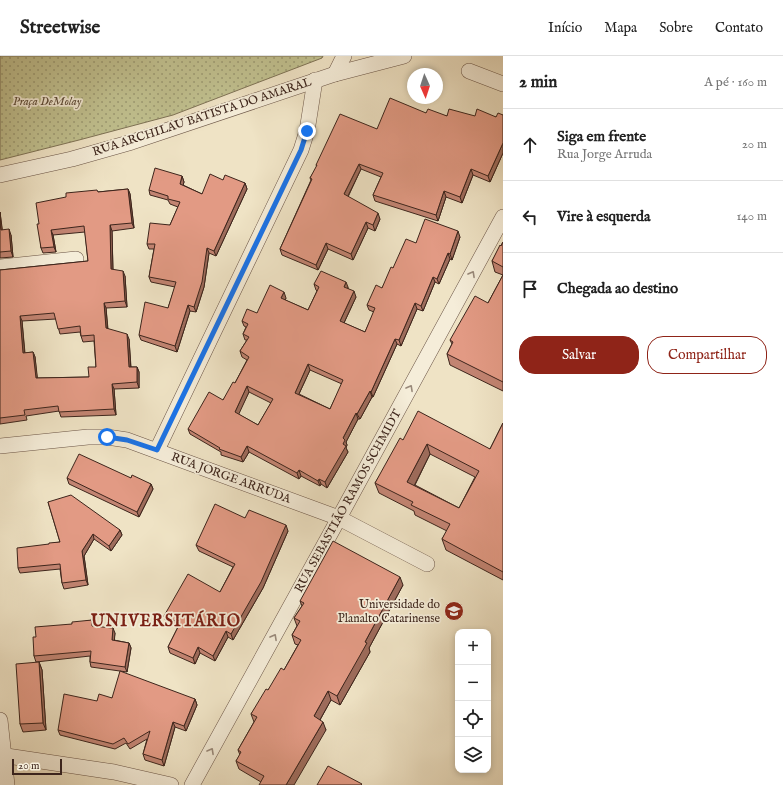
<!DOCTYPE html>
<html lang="pt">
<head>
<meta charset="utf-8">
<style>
  :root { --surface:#fff; --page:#f6f6f6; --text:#222; --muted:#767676; --line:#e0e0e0; --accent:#8f2418 }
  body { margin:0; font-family:"IM FELL English",serif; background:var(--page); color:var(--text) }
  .controls { position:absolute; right:12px; bottom:12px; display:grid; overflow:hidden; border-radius:8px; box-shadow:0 2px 6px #0003 }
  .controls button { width:36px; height:36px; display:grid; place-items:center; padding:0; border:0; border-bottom:1px solid var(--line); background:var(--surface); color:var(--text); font:20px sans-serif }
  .compass { position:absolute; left:407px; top:12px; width:36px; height:36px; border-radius:50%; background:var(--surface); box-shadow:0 2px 6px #0003; rotate:177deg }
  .scale { position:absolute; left:12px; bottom:10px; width:50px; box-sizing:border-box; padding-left:4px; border:2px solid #3d251c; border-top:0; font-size:11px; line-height:14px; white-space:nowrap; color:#3d251c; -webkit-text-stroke:3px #f5edd9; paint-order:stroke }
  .stop { position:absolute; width:12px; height:12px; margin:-9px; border:3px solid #1a73e8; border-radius:50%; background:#fff }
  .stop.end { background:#1a73e8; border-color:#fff; box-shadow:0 1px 4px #0008 }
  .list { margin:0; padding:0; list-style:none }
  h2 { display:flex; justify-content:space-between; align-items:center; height:52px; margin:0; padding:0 16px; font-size:17px }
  h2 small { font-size:13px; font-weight:400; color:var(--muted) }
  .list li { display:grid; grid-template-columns:26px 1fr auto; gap:12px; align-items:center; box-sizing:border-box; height:72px; padding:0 16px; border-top:1px solid var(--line) }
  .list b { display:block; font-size:15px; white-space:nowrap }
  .list p { margin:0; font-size:13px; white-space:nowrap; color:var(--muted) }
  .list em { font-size:13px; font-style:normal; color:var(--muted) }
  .actions { display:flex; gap:8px; padding:12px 16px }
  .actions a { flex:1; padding:9px 0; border:1px solid var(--accent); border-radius:16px; text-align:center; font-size:14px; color:var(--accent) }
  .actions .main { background:var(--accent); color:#fff }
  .icon { flex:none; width:22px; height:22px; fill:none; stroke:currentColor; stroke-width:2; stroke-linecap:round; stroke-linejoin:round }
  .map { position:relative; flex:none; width:503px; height:729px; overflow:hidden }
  header { display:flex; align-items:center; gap:24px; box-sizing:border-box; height:56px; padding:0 20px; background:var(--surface); border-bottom:1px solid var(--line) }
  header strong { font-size:19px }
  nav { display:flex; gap:22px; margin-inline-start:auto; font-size:14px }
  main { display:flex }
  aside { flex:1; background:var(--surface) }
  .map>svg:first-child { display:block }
  .grass { fill:url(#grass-dots); stroke:#7f7356 }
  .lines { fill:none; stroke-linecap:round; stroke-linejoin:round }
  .minor-casing { stroke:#6a5446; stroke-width:16 }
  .minor { stroke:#f5edd9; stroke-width:15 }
  .wall { fill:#c28472; stroke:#3d251c; fill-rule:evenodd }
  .shaded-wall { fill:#9e6c5c; stroke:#3d251c }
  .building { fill:#e29a84; stroke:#3d251c; fill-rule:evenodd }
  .oneway { stroke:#99897a }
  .route { stroke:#1a73e8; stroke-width:5 }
  .labels { text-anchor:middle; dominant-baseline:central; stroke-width:3.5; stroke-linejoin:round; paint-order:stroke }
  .park-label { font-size:12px; font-style:italic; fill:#5e4c39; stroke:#f5edd9 }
  .street-label { font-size:12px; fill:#3d251c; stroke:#f5edd9 }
  .poi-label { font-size:12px; fill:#3d251c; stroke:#f5edd9; text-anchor:end }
  .district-label { font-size:16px; font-weight:bold; letter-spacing:1px; fill:#7a1f14; stroke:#f5edd9 }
</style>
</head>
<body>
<header>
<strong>Streetwise</strong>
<nav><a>Início</a><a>Mapa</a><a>Sobre</a><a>Contato</a></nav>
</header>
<main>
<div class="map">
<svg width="503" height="729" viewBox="0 0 503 729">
  <defs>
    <pattern id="grass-dots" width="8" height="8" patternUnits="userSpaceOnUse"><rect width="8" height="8" fill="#c1c190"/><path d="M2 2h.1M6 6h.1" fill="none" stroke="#9e9d75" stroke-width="1.8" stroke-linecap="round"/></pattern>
  </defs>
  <rect width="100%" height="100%" fill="#efe3c5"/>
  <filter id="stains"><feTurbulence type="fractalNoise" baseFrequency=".005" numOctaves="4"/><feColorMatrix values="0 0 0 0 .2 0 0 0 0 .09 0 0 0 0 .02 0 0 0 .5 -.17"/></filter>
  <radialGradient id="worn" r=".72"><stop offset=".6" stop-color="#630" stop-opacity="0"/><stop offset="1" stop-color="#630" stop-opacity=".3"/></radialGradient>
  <path class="grass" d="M 0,0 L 323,0 L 322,2 L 173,59 L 79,84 L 0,104 Z"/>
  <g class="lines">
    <g class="minor-casing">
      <g id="minor">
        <path d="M 469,15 L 503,28"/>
        <path d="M 335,18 L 344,0"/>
        <path d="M 0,119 L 72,103 L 132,86 L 335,18 L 404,0"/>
        <path d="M 0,211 L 76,203"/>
        <path d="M 0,390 L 88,381 L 107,381 L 127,384 L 339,462 L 427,508"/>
        <path d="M 157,394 L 301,94 L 307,75 L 315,24"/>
        <path d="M 0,664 L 7,729"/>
        <path d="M 0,699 L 114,716 L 171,729"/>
        <path d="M 192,729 L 339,462 L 503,161"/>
      </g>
    </g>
    <use href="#minor" class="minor"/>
  </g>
  <g class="wall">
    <path d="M 426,57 L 447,60 L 496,61 L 503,59 L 503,97 L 490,126 L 473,119 L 462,147 L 446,141 L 438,165 L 375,145 L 373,139 L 381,121 L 361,113 L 348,141 L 380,163 L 375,175 L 368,172 L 353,204 L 328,193 L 318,214 L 282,199 L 280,193 L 311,124 L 310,122 L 317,111 L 316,109 L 377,73 Z"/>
    <path d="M 182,120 L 184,126 L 183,129 L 202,138 L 223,124 L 245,127 L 247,133 L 216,200 L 209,197 L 204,231 L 196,256 L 190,255 L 177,296 L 141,284 L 139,279 L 168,252 L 175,231 L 151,226 L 149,221 L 154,193 L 149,193 L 147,188 L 170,169 L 178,151 L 170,148 L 168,144 L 150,139 L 149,134 Z"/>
    <path d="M 128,133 L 130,138 L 134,172 L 112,175 L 113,214 L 125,220 L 127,251 L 106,252 L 108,273 L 129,283 L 131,311 L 137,311 L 139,316 L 139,332 L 114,333 L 116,359 L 61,361 L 59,355 L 26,360 L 27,364 L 0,368 L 0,214 L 88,205 L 85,176 L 53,179 L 56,196 L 43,197 L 41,192 L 39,168 L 98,136 ZM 56,263 L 60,278 L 80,276 L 81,280 L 83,286 L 94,285 L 96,311 L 89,321 L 37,322 L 35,301 L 33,296 L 25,297 L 22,265 Z"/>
    <path d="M 0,156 L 2,174 L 11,179 L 13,201 L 0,202 Z"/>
    <path d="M 460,181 L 452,204 L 450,203 L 439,228 L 435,226 L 423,255 L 417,253 L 401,290 L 397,288 L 373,341 L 372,341 L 360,363 L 358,363 L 346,386 L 347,389 L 346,392 L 348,396 L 327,432 L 321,428 L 320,430 L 301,420 L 299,423 L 249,396 L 243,406 L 221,399 L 221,396 L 190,378 L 188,373 L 223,344 L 235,327 L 247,304 L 242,301 L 240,295 L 247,284 L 245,284 L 243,278 L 246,271 L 244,270 L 242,265 L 286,242 L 285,244 L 308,254 L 317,235 L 316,234 L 314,228 L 348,231 L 348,232 L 356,241 L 344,267 L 365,276 L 374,256 L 369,254 L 367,249 L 382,232 L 393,212 L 416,187 ZM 310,314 L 342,328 L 330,353 L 299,338 ZM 249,336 L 271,347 L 258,369 L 238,358 Z"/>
    <path d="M 503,186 L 503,335 L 450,309 L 447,298 L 452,288 L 450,284 L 488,247 L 503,219 L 495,216 L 492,205 Z"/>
    <path d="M 503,367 L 503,524 L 446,494 L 442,483 L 447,475 L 415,459 L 414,455 L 379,437 L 375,427 L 403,384 L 490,393 ZM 430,398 L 475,421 L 459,452 L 415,429 Z"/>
    <path d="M 67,422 L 131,422 L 151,428 L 153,433 L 139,461 L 69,428 Z"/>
    <path d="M 48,446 L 120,474 L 122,479 L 111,495 L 94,483 L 84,500 L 88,529 L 64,533 L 62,527 L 60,513 L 20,517 L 18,512 L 49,488 L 60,486 Z"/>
    <path d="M 245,462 L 288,475 L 263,532 L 233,584 L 228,581 L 215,605 L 200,597 L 195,608 L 170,597 L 168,591 L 178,571 L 166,566 L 164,560 L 220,536 L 233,511 L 199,495 L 196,489 Z"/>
    <path d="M 403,529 L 369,592 L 370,596 L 340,649 L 331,644 L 320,664 L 326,674 L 261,726 L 239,713 L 236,705 L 240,699 L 238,694 L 254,666 L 251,658 L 268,634 L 284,614 L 298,589 L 295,588 L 292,579 L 297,570 L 294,562 L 302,550 L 300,545 Z"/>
    <path d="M 92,564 L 94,570 L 115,577 L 114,584 L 129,587 L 131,592 L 127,616 L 91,611 L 90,606 L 90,600 L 36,606 L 34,600 L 36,581 L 72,568 Z"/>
    <path d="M 39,606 L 42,614 L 46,674 L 23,676 L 20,668 Z"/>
    <path d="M 112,642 L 195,643 L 197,649 L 186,675 L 175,671 L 164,710 L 145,704 L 143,698 L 147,683 L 130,693 L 126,687 L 115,693 L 60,679 L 58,674 L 97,645 Z"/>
  </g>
  <g class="shaded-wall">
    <path d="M 503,87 L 503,97 L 490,126 L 488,120 Z"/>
    <path d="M 359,108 L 361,113 L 346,144 L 344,138 Z"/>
    <path d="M 471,113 L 473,119 L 462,147 L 460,141 Z"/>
    <path d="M 182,120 L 184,126 L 182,133 L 180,128 Z"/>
    <path d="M 245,127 L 247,133 L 216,200 L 214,195 Z"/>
    <path d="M 128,133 L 130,138 L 134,172 L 132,167 Z"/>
    <path d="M 444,135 L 446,141 L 438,165 L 436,159 Z"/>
    <path d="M 0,156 L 3,179 L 1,174 Z"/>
    <path d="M 378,157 L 380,163 L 375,175 L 373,169 Z"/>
    <path d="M 366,166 L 368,172 L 353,204 L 351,198 Z"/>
    <path d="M 110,169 L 112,175 L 113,219 L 111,213 Z"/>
    <path d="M 9,173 L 11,179 L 13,201 L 11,195 Z"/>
    <path d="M 51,174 L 53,179 L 56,196 L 54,191 Z"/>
    <path d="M 458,175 L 460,181 L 452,204 L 450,198 Z"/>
    <path d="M 326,187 L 328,193 L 318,214 L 316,209 Z"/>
    <path d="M 207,192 L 209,197 L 204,231 L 196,256 L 194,251 Z"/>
    <path d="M 448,197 L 450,203 L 439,228 L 437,223 Z"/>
    <path d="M 123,215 L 125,220 L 127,251 L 125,245 Z"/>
    <path d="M 433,221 L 435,226 L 423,255 L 421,250 Z"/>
    <path d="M 346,226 L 348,231 L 346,236 L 344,231 Z"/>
    <path d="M 354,235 L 356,241 L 342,271 L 340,265 Z"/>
    <path d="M 284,236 L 286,242 L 284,247 L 281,242 Z"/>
    <path d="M 104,247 L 106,252 L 108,278 L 106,272 Z"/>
    <path d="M 415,247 L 417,253 L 401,290 L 399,284 Z"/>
    <path d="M 188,249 L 190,255 L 177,296 L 175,290 Z"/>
    <path d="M 20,260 L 22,265 L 25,302 L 23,297 Z"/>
    <path d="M 127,278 L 129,283 L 131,316 L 129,311 Z"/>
    <path d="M 395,283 L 397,288 L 373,341 L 371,336 Z"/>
    <path d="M 33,296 L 35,301 L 38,327 L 36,322 Z"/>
    <path d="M 308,308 L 310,314 L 297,342 L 295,337 Z"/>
    <path d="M 137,311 L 139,316 L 139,332 L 137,326 Z"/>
    <path d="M 112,328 L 114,333 L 116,359 L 114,353 Z"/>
    <path d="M 247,330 L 249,336 L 237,362 L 235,356 Z"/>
    <path d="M 370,335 L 372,341 L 360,363 L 357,358 Z"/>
    <path d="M 356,357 L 358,363 L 346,386 L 347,389 L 346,392 L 348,396 L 327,432 L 325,426 L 343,388 L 343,382 Z"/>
    <path d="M 427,388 L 430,398 L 411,436 L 407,426 Z"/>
    <path d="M 247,390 L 249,396 L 243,406 L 241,401 Z"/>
    <path d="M 299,414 L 301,420 L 299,423 L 297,417 Z"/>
    <path d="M 319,423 L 321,428 L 320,430 L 318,425 Z"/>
    <path d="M 151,428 L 153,433 L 139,461 L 137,456 Z"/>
    <path d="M 286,469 L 288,475 L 263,532 L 233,584 L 231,578 Z"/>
    <path d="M 120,474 L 122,479 L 111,495 L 109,490 Z"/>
    <path d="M 93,478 L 94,483 L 84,500 L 88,529 L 86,524 L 82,495 Z"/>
    <path d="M 400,521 L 403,529 L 369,592 L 370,596 L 340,649 L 337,640 L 365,586 Z"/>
    <path d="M 113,572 L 115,577 L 114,589 L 112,584 Z"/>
    <path d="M 226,575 L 228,581 L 215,605 L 213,600 Z"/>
    <path d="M 129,587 L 131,592 L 127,616 L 125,611 Z"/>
    <path d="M 198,591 L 200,597 L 195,608 L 193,602 Z"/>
    <path d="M 39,606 L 42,614 L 46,674 L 43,667 Z"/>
    <path d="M 328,635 L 331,644 L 317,669 L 314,660 Z"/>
    <path d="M 195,643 L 197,649 L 186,675 L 184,670 Z"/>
    <path d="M 173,666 L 175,671 L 164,710 L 162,704 Z"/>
    <path d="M 323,666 L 326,674 L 294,729 L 286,729 Z"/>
  </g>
  <g class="building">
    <path d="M 390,42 L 426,57 L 428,53 L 447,60 L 449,53 L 475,60 L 477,53 L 496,61 L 498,57 L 503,59 L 503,87 L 488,120 L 471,113 L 460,141 L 444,135 L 436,159 L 373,139 L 383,117 L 359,108 L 344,138 L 378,157 L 373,169 L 366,166 L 351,198 L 326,187 L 316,209 L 280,193 L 312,123 L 310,122 L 317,109 L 316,109 L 340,58 L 377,73 Z"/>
    <path d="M 155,112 L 182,120 L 180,128 L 202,138 L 210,118 L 223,124 L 225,119 L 245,127 L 214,195 L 207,192 L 202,226 L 194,251 L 188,249 L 175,290 L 139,279 L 145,246 L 168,252 L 176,226 L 149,221 L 155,188 L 147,188 L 150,167 L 170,169 L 180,146 L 168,143 L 168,140 L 149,134 Z"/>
    <path d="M 128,133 L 132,167 L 110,169 L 111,213 L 123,215 L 125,245 L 104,247 L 106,272 L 127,278 L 129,311 L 137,311 L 137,326 L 112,328 L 114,353 L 59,356 L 58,350 L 24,354 L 25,359 L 0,362 L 0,214 L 88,205 L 84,170 L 51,174 L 54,191 L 41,192 L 37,168 L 39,168 L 36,147 L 66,141 L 66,137 L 97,134 L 98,136 ZM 54,257 L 58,273 L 80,270 L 81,280 L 94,279 L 96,311 L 88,311 L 89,321 L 36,322 L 33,296 L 23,297 L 20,260 Z"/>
    <path d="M 425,163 L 458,175 L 450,198 L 448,197 L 437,223 L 433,221 L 421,250 L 415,247 L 399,284 L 395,283 L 371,336 L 370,335 L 357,358 L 356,357 L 343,382 L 345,384 L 343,388 L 346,390 L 325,426 L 319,423 L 318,425 L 299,414 L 297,417 L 247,390 L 241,401 L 219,393 L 220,392 L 188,373 L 209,336 L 223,344 L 233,326 L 235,327 L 249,301 L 240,295 L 249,281 L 243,278 L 248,268 L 242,265 L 247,253 L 257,257 L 270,229 L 284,236 L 281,242 L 308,254 L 319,231 L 314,228 L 321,215 L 346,226 L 344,231 L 354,235 L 340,265 L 365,276 L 375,252 L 367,249 L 376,229 L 382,232 L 391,211 L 393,212 L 406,183 L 416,187 ZM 308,308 L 343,324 L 330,353 L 295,337 ZM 247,330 L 273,343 L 258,369 L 235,356 Z"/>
    <path d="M 0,168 L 1,174 L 9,173 L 11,195 L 0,196 Z"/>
    <path d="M 503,186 L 503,211 L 492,205 L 500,189 L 501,190 Z"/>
    <path d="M 503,219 L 503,326 L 447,298 L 453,286 L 450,284 L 475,240 L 488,247 Z"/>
    <path d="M 418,355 L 490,393 L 503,367 L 503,516 L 442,483 L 450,468 L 411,449 L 413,446 L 375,427 L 400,382 L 403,384 ZM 427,388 L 479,415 L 459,452 L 407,426 Z"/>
    <path d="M 79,398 L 131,422 L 132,419 L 151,428 L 137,456 L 67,422 Z"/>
    <path d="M 71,439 L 120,474 L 109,490 L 93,478 L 82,495 L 86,524 L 62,527 L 60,508 L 18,512 L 17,492 L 49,488 L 49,487 L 60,486 L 48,446 Z"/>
    <path d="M 215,448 L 245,462 L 249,454 L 286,469 L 261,526 L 231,578 L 226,575 L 213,600 L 198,591 L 193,602 L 168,591 L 180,567 L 164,560 L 188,518 L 220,536 L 235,508 L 196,489 Z"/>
    <path d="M 333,485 L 400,521 L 365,586 L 367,587 L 337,640 L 328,635 L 314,660 L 323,666 L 286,729 L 259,729 L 264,720 L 236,705 L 241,696 L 238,694 L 257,661 L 251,658 L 266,633 L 268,634 L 281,612 L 284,614 L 301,584 L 292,579 L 300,565 L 294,562 L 304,547 L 300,545 Z"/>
    <path d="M 92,564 L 92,570 L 113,572 L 112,584 L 129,587 L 125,611 L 90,606 L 91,595 L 34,600 L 33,581 L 36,581 L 35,571 L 72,568 L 72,566 Z"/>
    <path d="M 39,606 L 43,667 L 20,668 L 16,608 Z"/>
    <path d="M 120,615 L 195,643 L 184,670 L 173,666 L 162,704 L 143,698 L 150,675 L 128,688 L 124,682 L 113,688 L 58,674 L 64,638 L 97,645 L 99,638 L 112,642 Z"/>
    <path d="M 328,710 L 362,728 L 361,729 L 317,729 Z"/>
  </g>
  <defs><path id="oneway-chevron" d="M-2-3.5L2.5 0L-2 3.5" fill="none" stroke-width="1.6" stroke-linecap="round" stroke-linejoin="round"/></defs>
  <g class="oneway">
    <use href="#oneway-chevron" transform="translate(472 218) rotate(-61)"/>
    <use href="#oneway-chevron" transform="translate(410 332) rotate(-61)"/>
    <use href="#oneway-chevron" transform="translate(274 581) rotate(-61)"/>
    <use href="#oneway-chevron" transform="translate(211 695) rotate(-61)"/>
  </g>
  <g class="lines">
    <path class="route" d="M 107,381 L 127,384 L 157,394 L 301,94 L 307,75"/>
  </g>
  <defs>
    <g id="university-disc" transform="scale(1)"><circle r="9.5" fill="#8f2418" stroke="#f5edd9"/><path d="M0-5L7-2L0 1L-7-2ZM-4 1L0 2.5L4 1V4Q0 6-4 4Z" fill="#fff"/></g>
  </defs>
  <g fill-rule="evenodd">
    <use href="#university-disc" x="454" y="555"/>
  </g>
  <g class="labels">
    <g class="park-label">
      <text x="47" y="45">Praça DeMolay</text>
    </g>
    <g class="street-label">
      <text transform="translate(202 61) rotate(-18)">RUA ARCHILAU BATISTA DO AMARAL</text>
      <text transform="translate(231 422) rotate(20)">RUA JORGE ARRUDA</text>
      <text transform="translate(348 445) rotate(-61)">RUA SEBASTIÃO RAMOS SCHMIDT</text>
    </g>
    <g class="poi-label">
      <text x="440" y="548">Universidade do<tspan x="440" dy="14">Planalto Catarinense</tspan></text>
    </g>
    <g class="district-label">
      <text x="166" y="566">UNIVERSITÁRIO</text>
    </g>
  </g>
  <rect width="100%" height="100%" filter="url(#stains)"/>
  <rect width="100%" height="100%" fill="url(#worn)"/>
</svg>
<div class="controls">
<button>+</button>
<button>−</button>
<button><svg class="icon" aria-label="locate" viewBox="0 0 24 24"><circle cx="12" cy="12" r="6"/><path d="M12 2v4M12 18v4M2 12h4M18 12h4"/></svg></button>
<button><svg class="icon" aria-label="layers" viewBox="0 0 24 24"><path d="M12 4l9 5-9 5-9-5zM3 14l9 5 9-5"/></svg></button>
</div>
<svg class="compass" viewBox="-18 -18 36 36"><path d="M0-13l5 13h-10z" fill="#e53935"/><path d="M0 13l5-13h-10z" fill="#767676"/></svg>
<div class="scale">20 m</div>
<div class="stop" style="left:107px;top:381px"></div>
<div class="stop end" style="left:307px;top:75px"></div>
</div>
<aside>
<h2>2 min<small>A pé · 160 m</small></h2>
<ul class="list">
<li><svg class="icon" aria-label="ahead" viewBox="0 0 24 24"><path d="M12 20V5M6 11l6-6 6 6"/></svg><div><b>Siga em frente</b><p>Rua Jorge Arruda</p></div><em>20 m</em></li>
<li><svg class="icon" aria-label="left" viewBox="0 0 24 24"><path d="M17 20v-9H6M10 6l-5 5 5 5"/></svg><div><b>Vire à esquerda</b></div><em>140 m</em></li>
<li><svg class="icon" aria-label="arrive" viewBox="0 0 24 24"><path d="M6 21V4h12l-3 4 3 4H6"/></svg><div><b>Chegada ao destino</b></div></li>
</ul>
<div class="actions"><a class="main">Salvar</a><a>Compartilhar</a></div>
</aside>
</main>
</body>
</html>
